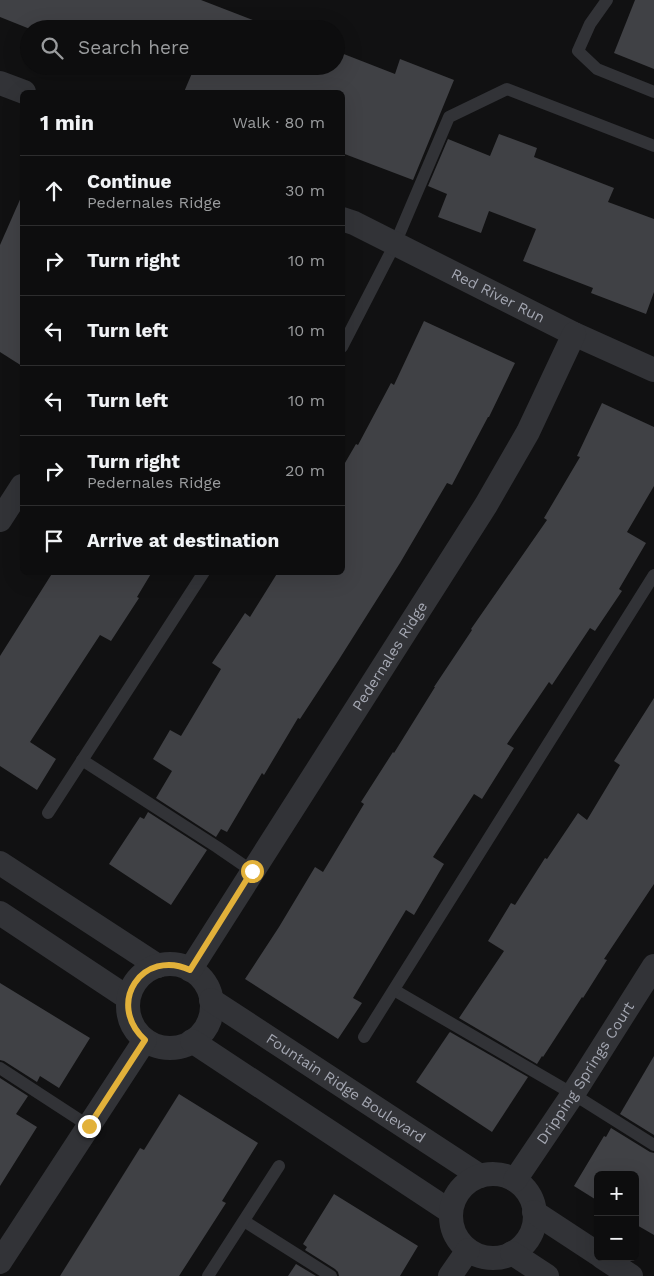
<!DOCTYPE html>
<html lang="en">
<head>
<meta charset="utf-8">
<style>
  :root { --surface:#0d0d0e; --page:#1b1b1c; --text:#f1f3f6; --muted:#9a9c9e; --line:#2d2d2e }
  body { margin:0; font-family:"Work Sans",sans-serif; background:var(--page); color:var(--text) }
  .controls { position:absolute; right:15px; bottom:15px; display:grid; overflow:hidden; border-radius:8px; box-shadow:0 5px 20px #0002 }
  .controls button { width:45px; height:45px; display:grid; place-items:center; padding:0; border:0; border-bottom:1px solid var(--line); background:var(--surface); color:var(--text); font:25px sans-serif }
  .stop { position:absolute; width:15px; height:15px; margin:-11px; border:4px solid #e2b13a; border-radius:50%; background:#fff }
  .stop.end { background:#e2b13a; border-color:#fff; box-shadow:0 1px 5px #0008 }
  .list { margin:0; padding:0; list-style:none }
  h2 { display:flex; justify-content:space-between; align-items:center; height:65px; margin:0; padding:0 20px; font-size:21px }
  h2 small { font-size:16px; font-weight:400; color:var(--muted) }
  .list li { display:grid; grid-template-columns:32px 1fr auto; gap:15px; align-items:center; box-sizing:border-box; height:70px; padding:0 20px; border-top:1px solid var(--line) }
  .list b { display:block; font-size:19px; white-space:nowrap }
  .list p { margin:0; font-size:16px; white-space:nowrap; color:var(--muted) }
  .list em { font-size:16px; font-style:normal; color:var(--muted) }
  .icon { flex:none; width:28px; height:28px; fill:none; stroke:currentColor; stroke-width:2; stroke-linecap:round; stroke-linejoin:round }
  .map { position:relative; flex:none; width:654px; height:1276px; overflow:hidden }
  .search { position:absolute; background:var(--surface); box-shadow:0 5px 20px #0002; left:20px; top:20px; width:325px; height:55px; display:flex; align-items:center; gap:12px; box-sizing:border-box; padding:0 18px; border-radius:28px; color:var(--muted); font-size:19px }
  .panel { position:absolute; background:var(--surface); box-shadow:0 5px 20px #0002; left:20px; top:90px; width:325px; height:485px; border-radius:8px }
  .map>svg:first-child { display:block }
  .building { fill:#404145 }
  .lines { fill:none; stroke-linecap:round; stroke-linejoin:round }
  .service { stroke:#323337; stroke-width:12 }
  .minor { stroke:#323337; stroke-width:24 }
  .route { stroke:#e2b13a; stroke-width:6 }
  .labels { text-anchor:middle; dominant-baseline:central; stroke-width:4.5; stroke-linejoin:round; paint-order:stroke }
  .street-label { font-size:15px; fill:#a4a7b2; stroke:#0c0c0d }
</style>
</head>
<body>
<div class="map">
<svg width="654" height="1276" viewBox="0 0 654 1276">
  <rect width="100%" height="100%" fill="#111112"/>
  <g class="building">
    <path d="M 0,0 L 201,0 L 276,29 L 30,29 L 0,17 Z"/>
    <path d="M 635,0 L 654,0 L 654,69 L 614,53 Z"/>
    <path d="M 336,51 L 395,74 L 400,59 L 454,80 L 413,180 L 342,153 L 342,92 L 184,92 L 195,66 L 336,66 Z"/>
    <path d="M 499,134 L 537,148 L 534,157 L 614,188 L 608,202 L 654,219 L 654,292 L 646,314 L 591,293 L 593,288 L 523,261 L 536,229 L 489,211 L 481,233 L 438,217 L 447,194 L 428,186 L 448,139 L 490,156 Z"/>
    <path d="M 22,195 L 22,366 L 0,352 L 0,245 Z"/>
    <path d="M 424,321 L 515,363 L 489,417 L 488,417 L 452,485 L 447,483 L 400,563 L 338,661 L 300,719 L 298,718 L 264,775 L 262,773 L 227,832 L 221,829 L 216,837 L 156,798 L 172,771 L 153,759 L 170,730 L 181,736 L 221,669 L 212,663 L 245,613 L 250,617 L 278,572 L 342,572 L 342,468 L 356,444 L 358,445 L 391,383 L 394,385 Z"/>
    <path d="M 602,403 L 654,427 L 654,486 L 627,532 L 646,543 L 619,589 L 622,591 L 595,631 L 590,628 L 552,685 L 549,682 L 507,744 L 514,748 L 482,799 L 474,794 L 433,857 L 444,864 L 414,915 L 406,910 L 353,998 L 362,1003 L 338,1039 L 245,979 L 279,927 L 315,867 L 323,872 L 364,804 L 361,802 L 393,752 L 394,753 L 435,687 L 434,687 L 472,630 L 471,629 L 547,520 L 544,518 L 580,457 L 577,456 Z"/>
    <path d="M 53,572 L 152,572 L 137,597 L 139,598 L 111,641 L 100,635 L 30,742 L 56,759 L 37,790 L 0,766 L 0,656 Z"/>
    <path d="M 654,698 L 654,884 L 604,959 L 607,960 L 583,998 L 582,997 L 543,1057 L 542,1056 L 537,1064 L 459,1018 L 504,951 L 488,941 L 511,903 L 515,905 L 545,858 L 547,859 L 578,813 L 587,820 L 620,765 L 614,761 Z"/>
    <path d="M 148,812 L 207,850 L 171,905 L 109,864 L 140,817 L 144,819 Z"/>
    <path d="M 0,983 L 90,1038 L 59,1088 L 40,1076 L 37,1082 L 4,1061 L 0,1060 Z"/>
    <path d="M 450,1032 L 528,1077 L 492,1132 L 416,1082 L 449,1033 Z"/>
    <path d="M 654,1056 L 654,1135 L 620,1114 Z"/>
    <path d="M 0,1078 L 28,1096 L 16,1114 L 37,1127 L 0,1186 Z"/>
    <path d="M 179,1094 L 258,1143 L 222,1201 L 226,1203 L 179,1276 L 60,1276 L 140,1148 L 144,1150 Z"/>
    <path d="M 611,1128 L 650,1152 L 654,1153 L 654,1235 L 635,1224 L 635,1175 L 598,1175 L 598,1201 L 574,1186 L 604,1136 L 606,1137 Z"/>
    <path d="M 334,1194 L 418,1246 L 400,1276 L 339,1276 L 338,1272 L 335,1269 L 305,1250 L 307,1247 L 303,1244 Z"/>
    <path d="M 296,1264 L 316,1276 L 288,1276 Z"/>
  </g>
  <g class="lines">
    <g class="service">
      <path d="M 607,0 L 590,24 L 578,51 L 597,69 L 654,92"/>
      <path d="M 342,347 L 395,244 L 449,117 L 507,89 L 654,146"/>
      <path d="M 82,760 L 217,847 L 252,871"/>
      <path d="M 48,813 L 204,572"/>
      <path d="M 394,990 L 573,1094 L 654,1145"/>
      <path d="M 364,1037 L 654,575"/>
      <path d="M 0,1068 L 89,1126"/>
      <path d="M 244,1221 L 331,1276"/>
      <path d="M 208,1276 L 279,1166"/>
    </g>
    <g class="minor">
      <path d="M 0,83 L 24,92"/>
      <path id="s1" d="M 342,219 L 354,223 L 574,334 L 654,370"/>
      <path d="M 0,520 L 22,486"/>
      <path d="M 0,863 L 158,966"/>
      <path d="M 0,913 L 128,998"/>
      <circle cx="170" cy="1006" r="42"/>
      <path id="s2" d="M 190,970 L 486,505 L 528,432 L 574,334"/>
      <path id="s3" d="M 211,1000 L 480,1176"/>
      <path d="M 192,1041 L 451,1212"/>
      <circle cx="493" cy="1216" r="42"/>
      <path id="s4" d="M 515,1180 L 573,1094 L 654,966"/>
      <path d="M 534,1212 L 598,1254"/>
      <path d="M 512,1253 L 547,1276"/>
      <path d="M 602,1257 L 631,1276"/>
      <path d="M 0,1262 L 145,1040"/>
      <path d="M 450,1276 L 468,1250"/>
    </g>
  </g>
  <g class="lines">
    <path class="route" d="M 89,1126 L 145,1040 C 105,1003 143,948 190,970 L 252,871"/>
  </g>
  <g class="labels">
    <g class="street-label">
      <text stroke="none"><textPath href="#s1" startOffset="174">Red River Run</textPath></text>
      <text stroke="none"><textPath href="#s2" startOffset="372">Pedernales Ridge</textPath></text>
      <text stroke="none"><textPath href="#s4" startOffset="128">Dripping Springs Court</textPath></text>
      <text stroke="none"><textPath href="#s3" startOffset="161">Fountain Ridge Boulevard</textPath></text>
    </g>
  </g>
</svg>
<div class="controls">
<button>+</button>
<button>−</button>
</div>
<div class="stop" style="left:252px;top:871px"></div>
<div class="stop end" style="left:89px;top:1126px"></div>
<div class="search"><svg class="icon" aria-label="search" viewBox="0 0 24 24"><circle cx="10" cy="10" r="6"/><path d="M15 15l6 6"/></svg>Search here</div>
<section class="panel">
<h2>1 min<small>Walk · 80 m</small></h2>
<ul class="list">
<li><svg class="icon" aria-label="ahead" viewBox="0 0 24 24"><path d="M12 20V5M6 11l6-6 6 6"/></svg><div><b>Continue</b><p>Pedernales Ridge</p></div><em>30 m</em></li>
<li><svg class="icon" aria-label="right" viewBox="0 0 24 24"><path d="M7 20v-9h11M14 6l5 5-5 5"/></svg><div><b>Turn right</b></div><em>10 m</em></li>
<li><svg class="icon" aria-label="left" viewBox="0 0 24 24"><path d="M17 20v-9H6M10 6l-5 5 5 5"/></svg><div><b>Turn left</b></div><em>10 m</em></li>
<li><svg class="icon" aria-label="left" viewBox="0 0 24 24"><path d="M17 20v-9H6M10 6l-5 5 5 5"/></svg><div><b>Turn left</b></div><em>10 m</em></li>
<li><svg class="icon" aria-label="right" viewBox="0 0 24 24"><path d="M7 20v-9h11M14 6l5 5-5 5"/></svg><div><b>Turn right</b><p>Pedernales Ridge</p></div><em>20 m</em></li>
<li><svg class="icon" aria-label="arrive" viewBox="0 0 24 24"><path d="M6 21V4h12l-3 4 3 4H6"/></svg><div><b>Arrive at destination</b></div></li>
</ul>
</section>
</div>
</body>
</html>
